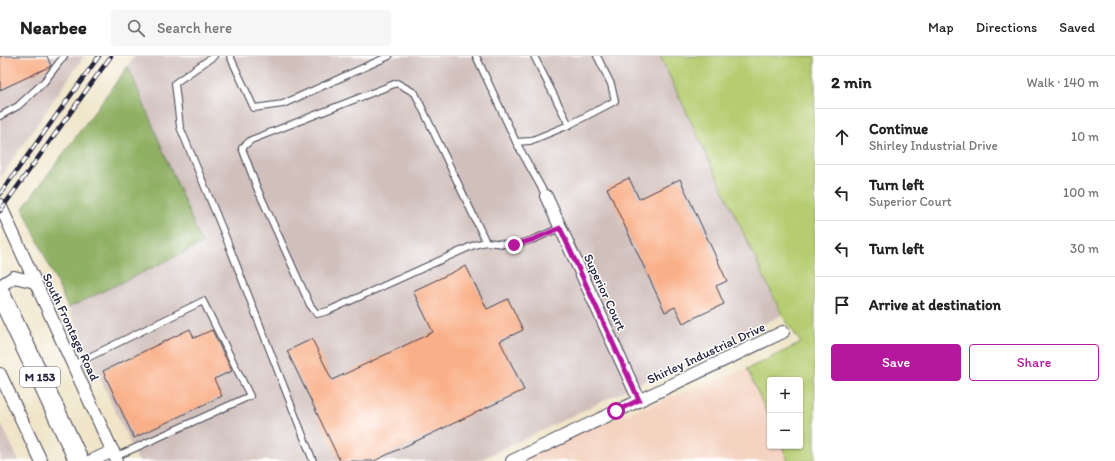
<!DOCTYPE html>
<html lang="en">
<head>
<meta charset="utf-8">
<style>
  :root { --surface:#fff; --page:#f6f6f6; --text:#222; --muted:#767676; --line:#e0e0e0; --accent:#b5179e }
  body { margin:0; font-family:Itim,sans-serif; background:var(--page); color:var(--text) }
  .controls { position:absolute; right:12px; bottom:12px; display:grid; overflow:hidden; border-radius:4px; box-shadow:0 1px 3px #0004 }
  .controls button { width:36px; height:36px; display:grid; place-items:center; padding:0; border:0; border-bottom:1px solid var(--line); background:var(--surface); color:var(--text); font:20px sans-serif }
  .stop { position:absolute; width:12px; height:12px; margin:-9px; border:3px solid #b5179e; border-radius:50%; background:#fff }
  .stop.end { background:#b5179e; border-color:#fff; box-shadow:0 1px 4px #0008 }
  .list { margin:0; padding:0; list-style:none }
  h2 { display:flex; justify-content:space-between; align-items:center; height:52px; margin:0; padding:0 16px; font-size:17px }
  h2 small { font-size:13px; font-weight:400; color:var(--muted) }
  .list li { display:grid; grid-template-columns:26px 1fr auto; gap:12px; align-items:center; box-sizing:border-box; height:56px; padding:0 16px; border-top:1px solid var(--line) }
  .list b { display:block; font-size:15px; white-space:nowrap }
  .list p { margin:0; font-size:13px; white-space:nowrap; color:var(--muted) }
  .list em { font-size:13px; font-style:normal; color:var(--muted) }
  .actions { display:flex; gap:8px; padding:12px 16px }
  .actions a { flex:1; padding:9px 0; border:1px solid var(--accent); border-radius:4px; text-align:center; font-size:14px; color:var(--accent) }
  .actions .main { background:var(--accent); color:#fff }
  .icon { flex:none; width:22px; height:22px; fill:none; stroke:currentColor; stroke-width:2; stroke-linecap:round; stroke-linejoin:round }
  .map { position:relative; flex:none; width:815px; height:405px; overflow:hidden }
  header { display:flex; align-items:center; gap:24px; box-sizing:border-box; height:56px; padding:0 20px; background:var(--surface); border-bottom:1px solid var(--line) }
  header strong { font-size:19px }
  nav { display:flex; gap:22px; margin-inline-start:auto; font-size:14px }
  .search { width:280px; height:36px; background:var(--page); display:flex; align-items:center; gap:10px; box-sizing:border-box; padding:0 14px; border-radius:4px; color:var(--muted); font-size:15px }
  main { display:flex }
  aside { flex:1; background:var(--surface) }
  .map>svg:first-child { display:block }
  .built { fill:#f4d3c1 }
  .industrial { fill:#d0c0bc }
  .green { fill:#b5cc71; stroke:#6c7756 }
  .forest { fill:#90b063; stroke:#59694f }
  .building { fill:#f9af87 }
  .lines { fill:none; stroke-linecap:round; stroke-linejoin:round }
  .service-casing { stroke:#413f50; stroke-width:8 }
  .minor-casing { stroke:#413f50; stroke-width:14 }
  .primary-casing { stroke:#413f50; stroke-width:21 }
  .service { stroke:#fff; stroke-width:6 }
  .minor { stroke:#fff; stroke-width:12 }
  .primary { stroke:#fff; stroke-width:19 }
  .rail-casing { stroke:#22223b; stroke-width:4.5 }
  .rail { stroke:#fff; stroke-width:3; stroke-dasharray:9; stroke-linecap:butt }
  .route { stroke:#b5179e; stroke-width:5 }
  .labels { text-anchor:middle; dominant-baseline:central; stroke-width:3; stroke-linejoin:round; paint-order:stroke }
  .shield { fill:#fff; stroke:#646476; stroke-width:1 }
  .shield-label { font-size:12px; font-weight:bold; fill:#22223b }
  .street-label { font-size:13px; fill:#22223b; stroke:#fff }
</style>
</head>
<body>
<header>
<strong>Nearbee</strong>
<div class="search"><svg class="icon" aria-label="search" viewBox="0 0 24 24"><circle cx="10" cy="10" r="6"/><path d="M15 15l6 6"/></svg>Search here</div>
<nav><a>Map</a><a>Directions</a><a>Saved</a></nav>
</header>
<main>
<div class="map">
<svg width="815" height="405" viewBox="0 0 815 405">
  <rect width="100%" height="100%" fill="#fff"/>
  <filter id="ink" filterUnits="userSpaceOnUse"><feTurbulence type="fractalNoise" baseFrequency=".025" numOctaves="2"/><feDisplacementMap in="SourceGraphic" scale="8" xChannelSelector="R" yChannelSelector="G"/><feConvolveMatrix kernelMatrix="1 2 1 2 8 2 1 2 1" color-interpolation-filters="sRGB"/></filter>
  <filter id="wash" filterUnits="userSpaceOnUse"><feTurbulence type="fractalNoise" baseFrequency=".012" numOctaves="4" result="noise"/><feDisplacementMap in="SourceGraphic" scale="16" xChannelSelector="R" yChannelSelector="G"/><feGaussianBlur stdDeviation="0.9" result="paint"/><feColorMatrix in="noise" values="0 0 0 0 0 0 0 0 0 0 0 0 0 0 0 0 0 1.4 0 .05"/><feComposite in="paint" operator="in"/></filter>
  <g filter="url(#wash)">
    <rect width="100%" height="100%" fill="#f0e5c9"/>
    <path class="built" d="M 747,313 L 770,364 L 770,390 L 782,390 L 788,405 L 500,405 Z"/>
    <g class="industrial">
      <path d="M 0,0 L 84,0 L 0,122 Z"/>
      <path d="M 134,0 L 660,0 L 782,259 L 478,405 L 138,405 L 68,252 L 202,187 L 128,10 Z"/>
      <path d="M 0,365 L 19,405 L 0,405 Z"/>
    </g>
    <path class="green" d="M 660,0 L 815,0 L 815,405 L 788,405 L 782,390 L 800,390 L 800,324 L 770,324 L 770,364 L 747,313 L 801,287 L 782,259 Z"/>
    <path class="forest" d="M 128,10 L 202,188 L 68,252 L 23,152 Z"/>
    <g id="blocks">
      <g class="building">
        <path d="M 0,0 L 47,0 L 51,10 L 0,34 Z"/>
        <path d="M 629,122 L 639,143 L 680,123 L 727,225 L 716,230 L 724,248 L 683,267 L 675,251 L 665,256 L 607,132 Z"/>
        <path d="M 466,210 L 487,253 L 508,243 L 523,274 L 500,285 L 524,334 L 374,405 L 340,405 L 287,295 L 312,283 L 332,324 L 433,276 L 413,235 Z"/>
        <path d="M 190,273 L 194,282 L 212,274 L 232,315 L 214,323 L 222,340 L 134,382 L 103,315 Z"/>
      </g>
    </g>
  </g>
  <g filter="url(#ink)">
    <use href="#blocks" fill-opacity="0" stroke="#413f50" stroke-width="1"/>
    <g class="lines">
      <g class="service-casing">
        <g id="service">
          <path d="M 214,0 L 175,27 L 180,71 L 224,177 L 313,405"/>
          <path d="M 230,0 L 254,52 L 283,48 L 389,0"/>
          <path d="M 476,0 L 516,86 L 530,85 L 569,69 L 615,45 L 611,28 L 597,0"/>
          <path d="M 534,0 L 569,69"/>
          <path d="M 0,60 L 18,50 L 44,26 L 64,0"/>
          <path d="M 516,86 L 546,140"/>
          <path d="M 486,186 L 415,37 L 397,27 L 251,84 L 242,92 L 257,132 L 310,249 L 317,258 L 328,255 L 474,189 L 486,186 L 514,189 L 532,184 L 560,172"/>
          <path d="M 73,309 L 203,245 L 250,340 L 115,401"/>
        </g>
      </g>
      <g class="minor-casing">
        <g id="minor">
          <path d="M 546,140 L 639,344"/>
          <path d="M 0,149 L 117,405"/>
          <path d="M 0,230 L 14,221 L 35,226"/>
          <path d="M 0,318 L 41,405"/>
          <path d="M 91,405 L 113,395"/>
          <path d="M 512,405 L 783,276"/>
        </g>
      </g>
      <g class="primary-casing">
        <path id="primary" d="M 0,237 L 79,405"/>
      </g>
      <use href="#service" class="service"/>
      <use href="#minor" class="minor"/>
      <use href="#primary" class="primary"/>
      <g class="rail-casing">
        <g id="rail">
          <path d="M 0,138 L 99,0"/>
          <path d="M 0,155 L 111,0"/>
        </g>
      </g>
      <use href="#rail" class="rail"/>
    </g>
  </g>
  <g class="lines" filter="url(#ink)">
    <path class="route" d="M 514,189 L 532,184 L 560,172 L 639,344 L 616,355"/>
  </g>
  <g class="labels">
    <rect class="shield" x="20" y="311" width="40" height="20" rx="3"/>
    <g class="shield-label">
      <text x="40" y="321">M 153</text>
    </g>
    <g class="street-label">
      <text transform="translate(605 236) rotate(65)">Superior Court</text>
      <text transform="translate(71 271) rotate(65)">South Frontage Road</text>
      <text transform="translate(706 297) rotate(-25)">Shirley Industrial Drive</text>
    </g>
  </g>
</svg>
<div class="controls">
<button>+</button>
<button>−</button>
</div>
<div class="stop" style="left:616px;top:355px"></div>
<div class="stop end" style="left:514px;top:189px"></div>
</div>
<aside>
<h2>2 min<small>Walk · 140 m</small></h2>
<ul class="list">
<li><svg class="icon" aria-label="ahead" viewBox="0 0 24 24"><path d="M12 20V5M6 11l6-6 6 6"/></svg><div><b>Continue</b><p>Shirley Industrial Drive</p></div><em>10 m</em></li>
<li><svg class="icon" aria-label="left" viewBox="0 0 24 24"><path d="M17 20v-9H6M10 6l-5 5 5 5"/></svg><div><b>Turn left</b><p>Superior Court</p></div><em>100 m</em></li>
<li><svg class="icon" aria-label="left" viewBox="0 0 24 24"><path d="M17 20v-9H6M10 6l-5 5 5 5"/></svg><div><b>Turn left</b></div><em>30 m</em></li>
<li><svg class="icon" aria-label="arrive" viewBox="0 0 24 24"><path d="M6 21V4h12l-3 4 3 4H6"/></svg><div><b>Arrive at destination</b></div></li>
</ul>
<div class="actions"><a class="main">Save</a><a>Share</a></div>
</aside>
</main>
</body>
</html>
